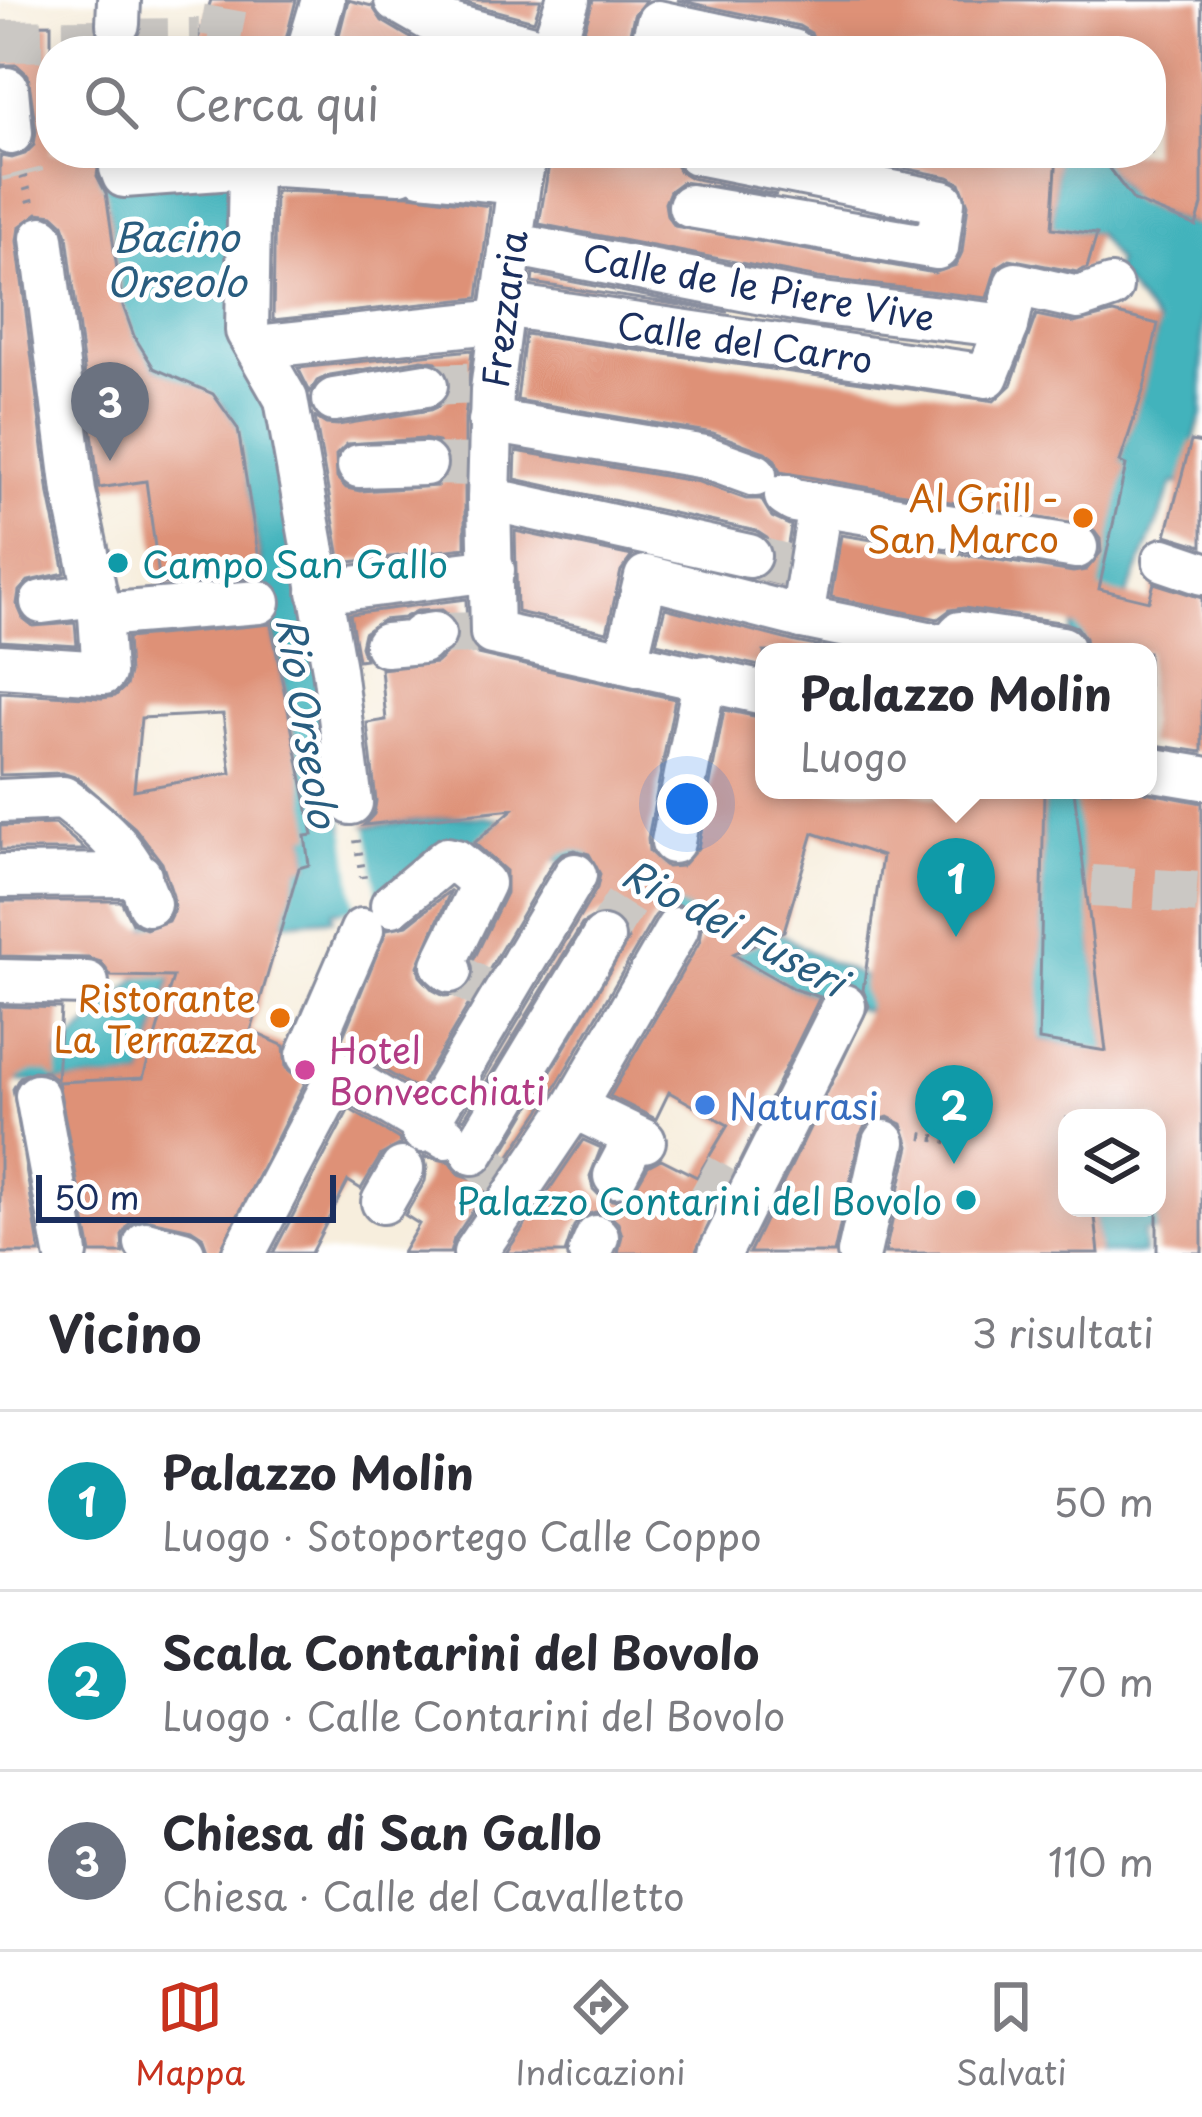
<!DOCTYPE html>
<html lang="it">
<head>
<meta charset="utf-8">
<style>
  :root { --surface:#fff; --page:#f2f2f3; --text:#2b2b33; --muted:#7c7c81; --line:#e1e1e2; --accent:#c8321e }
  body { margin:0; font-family:"Playpen Sans",sans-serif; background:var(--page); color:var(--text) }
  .controls { position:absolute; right:36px; bottom:36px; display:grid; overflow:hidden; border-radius:24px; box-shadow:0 6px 30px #0003 }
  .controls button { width:108px; height:108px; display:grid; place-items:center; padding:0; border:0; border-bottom:3px solid var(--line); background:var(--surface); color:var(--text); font:60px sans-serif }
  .scale { position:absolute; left:36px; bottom:30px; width:300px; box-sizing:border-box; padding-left:12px; border:6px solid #1b2f5e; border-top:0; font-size:33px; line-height:42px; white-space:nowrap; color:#1b2f5e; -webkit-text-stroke:9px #fff; paint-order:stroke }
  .you { position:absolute; left:687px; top:804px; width:42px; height:42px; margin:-30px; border:9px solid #fff; border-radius:50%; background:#1a73e8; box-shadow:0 0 0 18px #1a73e833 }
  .badge { display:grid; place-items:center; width:78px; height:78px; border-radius:50%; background:var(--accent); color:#fff; font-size:39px; font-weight:700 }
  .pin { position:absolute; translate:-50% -99px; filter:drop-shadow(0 3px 6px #0008) }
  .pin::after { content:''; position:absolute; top:63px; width:42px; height:36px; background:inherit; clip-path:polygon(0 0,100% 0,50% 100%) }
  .popup { position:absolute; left:755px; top:643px; width:402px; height:156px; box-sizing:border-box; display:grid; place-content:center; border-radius:24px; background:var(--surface); filter:drop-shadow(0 3px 9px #0005); font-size:39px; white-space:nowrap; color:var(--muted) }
  .popup b { font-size:45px; color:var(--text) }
  .popup::after { content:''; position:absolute; left:50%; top:100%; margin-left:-24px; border:24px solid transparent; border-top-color:var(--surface) }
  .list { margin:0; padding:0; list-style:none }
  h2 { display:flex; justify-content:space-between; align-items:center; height:156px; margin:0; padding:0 48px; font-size:51px }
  h2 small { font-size:39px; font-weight:400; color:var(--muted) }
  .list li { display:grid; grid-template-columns:78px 1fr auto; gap:36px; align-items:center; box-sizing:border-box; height:180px; padding:0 48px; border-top:3px solid var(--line) }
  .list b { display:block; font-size:45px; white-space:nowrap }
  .list p { margin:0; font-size:39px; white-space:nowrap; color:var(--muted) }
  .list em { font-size:39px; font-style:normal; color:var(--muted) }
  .icon { flex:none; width:66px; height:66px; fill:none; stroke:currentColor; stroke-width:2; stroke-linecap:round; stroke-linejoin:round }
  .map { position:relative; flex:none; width:1202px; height:1253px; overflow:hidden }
  .search { position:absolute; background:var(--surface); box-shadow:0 6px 30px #0003; left:36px; right:36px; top:36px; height:132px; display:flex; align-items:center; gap:30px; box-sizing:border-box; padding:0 42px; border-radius:48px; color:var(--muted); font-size:45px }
  .sheet { height:696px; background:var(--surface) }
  nav { display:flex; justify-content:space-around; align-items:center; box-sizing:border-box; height:168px; border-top:3px solid var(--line); background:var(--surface); font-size:33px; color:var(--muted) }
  nav a { display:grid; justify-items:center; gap:6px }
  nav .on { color:var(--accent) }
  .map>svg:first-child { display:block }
  .water { fill:#43b3bc; stroke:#2f718d; stroke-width:3 }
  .pier { fill:#f7eedd }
  .building { fill:#de9177; fill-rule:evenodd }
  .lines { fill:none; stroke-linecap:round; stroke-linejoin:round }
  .street-tunnel { stroke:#cbc8c4; stroke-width:42; stroke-dasharray:42 21; stroke-linecap:butt }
  .street-casing { stroke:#898e9e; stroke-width:48 }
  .path { stroke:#898e9e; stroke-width:8; stroke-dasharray:3 9; stroke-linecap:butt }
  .street { stroke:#fff; stroke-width:42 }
  .food-dot { fill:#e8710a; stroke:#fff; stroke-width:4.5 }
  .culture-dot { fill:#0f9aa8; stroke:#fff; stroke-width:4.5 }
  .hotel-dot { fill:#d1479c; stroke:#fff; stroke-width:4.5 }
  .shop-dot { fill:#3f7fe0; stroke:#fff; stroke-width:4.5 }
  .labels { text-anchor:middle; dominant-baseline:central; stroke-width:10; stroke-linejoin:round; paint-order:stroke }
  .street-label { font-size:36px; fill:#1b2f5e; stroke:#fff }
  .food-label { font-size:36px; fill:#c56008; stroke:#fff; text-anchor:end }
  .culture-label { font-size:36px; fill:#0d838f; stroke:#fff; text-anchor:start }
  .hotel-label { font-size:36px; fill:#b23c85; stroke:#fff; text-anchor:start }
  .shop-label { font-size:36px; fill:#366cbe; stroke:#fff; text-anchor:start }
  .water-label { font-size:39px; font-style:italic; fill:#295d7f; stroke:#fff }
</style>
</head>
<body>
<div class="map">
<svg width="1202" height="1253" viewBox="0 0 1202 1253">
  <rect width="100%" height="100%" fill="#fff"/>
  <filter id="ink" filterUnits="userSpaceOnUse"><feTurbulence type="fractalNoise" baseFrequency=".00833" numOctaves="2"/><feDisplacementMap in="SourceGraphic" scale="24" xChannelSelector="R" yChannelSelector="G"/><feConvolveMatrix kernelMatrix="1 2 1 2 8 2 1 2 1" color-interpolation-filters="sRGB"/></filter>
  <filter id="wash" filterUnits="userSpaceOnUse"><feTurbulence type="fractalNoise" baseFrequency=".004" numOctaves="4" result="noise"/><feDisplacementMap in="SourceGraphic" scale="48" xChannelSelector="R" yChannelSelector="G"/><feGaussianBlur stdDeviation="2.7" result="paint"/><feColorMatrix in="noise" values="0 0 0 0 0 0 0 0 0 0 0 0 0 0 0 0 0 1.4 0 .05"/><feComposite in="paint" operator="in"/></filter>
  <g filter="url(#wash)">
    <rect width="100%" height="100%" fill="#f7eedd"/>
    <g class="water">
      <path d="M 1057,153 L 1102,153 C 1119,201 1158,213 1202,228 L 1202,413 L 1180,484 L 1174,482 L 1125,601 L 1113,652 L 1067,652 L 1086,567 L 1143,388 L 1158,324 L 1113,270 L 1117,262 L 1097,234 L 1052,228 Z"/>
      <path d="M 98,170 L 98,176 L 237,176 L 262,370 L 345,829 L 449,817 L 485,817 L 588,835 L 661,859 L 815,955 L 865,977 L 1038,1008 L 1044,790 L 1089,790 L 1093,947 L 1112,1097 L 1083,1118 L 1072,1045 L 862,1010 L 794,989 L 684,926 L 634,889 L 561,862 L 506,851 L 471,860 L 356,911 L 333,911 L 333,919 C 288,922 199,925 176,969 C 162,995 152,1048 143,1078 L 43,1083 L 0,1079 L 0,1049 L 59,1053 L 139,976 L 143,933 L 161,904 L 203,899 L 309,864 L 291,748 L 296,746 L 234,420 C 212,383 186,390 156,369 C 118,342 114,249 108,206 L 0,178 Z"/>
      <path d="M 1094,1208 L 1157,1208 L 1202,1224 L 1143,1232 L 1144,1253 L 1099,1253 Z"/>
    </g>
    <path class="pier" d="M 342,804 L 350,823 L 362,822 L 363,827 L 367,827 L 380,913 L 347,917 L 340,911 L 356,910 Z"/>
    <g id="blocks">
      <g class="building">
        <path d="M 211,0 L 296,0 L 283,51 L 194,51 Z"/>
        <path d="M 348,0 L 372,6 L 382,21 L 416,41 L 450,51 L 335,51 Z"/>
        <path d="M 456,0 L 541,0 L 534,21 Z"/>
        <path d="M 593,0 L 646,0 L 634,15 L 626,51 L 578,51 Z"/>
        <path d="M 677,0 L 1202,0 L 1202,205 L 1196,226 L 1134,201 L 1097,153 L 1151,153 L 1151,51 L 818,51 L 811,33 L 799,26 Z"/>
        <path d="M 51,24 L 51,153 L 100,153 L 97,176 L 106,193 L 122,303 L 134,336 L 154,368 L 213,394 L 238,429 L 262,577 L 160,584 L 146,481 L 99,488 L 67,235 L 63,224 L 53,215 L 38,213 L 19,227 L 17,241 L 49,495 L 65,573 L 28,581 L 19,591 L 17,604 L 23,618 L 33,626 L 75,623 L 77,646 L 0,641 L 0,156 L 12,158 L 25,154 L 34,145 L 36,131 L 28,75 L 17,65 L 0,65 L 0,25 Z"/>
        <path d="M 551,153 L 672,153 L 679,171 L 691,178 L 777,195 L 682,182 L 670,191 L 665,203 L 667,216 L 675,226 L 934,273 L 956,265 L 962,252 L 968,204 L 960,183 L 948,177 L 828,153 L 1057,153 L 1052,228 L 1097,234 L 1087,268 L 1077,272 L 1010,259 L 996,268 L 987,298 L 818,278 L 539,224 Z"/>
        <path d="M 275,191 L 410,195 L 490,206 L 478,298 L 273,320 Z"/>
        <path d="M 533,274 L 728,312 L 532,283 Z"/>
        <path d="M 1113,313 L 1158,324 L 1144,388 L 1120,462 L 1126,465 L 1099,589 L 1149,601 L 1154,583 L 1202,598 L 1202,752 L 1148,744 L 1148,652 L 1087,652 L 1085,638 L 1077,627 L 1066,623 L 964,608 L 950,610 L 938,619 L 831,597 L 841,535 L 1073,572 L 1086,570 L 1101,552 L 1100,539 L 1091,527 L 780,472 L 775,460 L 765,452 L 713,433 L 517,400 L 525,334 L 994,401 L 1011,385 L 1036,315 L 1074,323 Z"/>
        <path d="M 472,350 L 465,418 L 465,548 L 341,563 L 315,417 L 326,424 L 338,425 L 430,410 L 441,405 L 449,395 L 451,380 L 436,362 L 422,360 L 330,375 L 317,381 L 310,392 L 298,368 ZM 424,439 L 438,442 L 450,462 L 448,475 L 437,486 L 360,491 L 346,488 L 337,478 L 336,455 L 347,444 Z"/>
        <path d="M 1191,441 L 1202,443 L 1202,546 L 1166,535 Z"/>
        <path d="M 516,451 L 699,482 L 746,499 L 761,499 L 772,517 L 791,526 L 781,585 L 758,579 L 774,563 L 774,549 L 767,538 L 756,531 L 515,479 Z"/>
        <path d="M 515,531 L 632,556 L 621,571 L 607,632 L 517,612 Z"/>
        <path d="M 466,599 L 467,635 L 477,654 L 675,699 L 648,838 L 649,851 L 667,867 L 682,866 L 698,848 L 724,710 L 764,718 L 764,790 L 909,790 L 951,802 L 953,790 L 1044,790 L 1039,1040 L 1106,1051 L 1074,790 L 1134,790 L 1202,803 L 1202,1253 L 1157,1253 L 1157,1118 L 1067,1118 L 1067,1208 L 1094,1208 L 1099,1253 L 885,1253 L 909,1146 L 902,1124 L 888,1117 L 866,1124 L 860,1135 L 834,1253 L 749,1253 L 869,1006 L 863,990 L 882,856 L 813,833 L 784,931 L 733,954 L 794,989 L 820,997 L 695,1253 L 618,1253 L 622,1235 L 618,1223 L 608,1214 L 595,1212 L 583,1216 L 574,1226 L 565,1253 L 506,1253 L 583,1140 L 601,1148 L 590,1176 L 593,1189 L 602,1198 L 617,1201 L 630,1197 L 648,1166 L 661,1159 L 697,1177 L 728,1125 L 669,1092 L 656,1119 L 610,1096 L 700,941 L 702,928 L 698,915 L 678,904 L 665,906 L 655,916 L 552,1093 L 454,1239 L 450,1253 L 402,1253 L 419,1224 L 405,1215 L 425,1181 L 427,1168 L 424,1156 L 450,1162 L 459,1174 L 471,1178 L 484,1176 L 494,1167 L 628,940 L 626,927 L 615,916 L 602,913 L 582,924 L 464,1119 L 461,1117 L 597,888 L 600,874 L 589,854 L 574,850 L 562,853 L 553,862 L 418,1090 L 340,1044 L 387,929 L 407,925 L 451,890 L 418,966 L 420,976 L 433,990 L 444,996 L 457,995 L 470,987 L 475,975 L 473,961 L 506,893 L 506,871 L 474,843 L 513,809 L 364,825 L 374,814 L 376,801 L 367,723 L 386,720 L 381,669 L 436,663 L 457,644 L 459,631 L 454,619 L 442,610 L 417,611 L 403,618 L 383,620 L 364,633 L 361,646 L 365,659 L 358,660 L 350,614 Z"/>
        <path d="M 665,608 L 796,642 L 846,652 L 764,652 L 764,667 L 656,643 Z"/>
        <path d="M 271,624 L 313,835 L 305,836 L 309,865 L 299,868 L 251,1031 L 284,1046 L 286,1068 L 305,1083 L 219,1253 L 208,1253 L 202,1236 L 191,1229 L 141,1218 L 129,1224 L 122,1235 L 123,1253 L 91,1253 L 58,1082 L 143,1078 L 173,977 L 111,976 L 101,962 L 88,958 L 0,956 L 0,901 L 121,901 L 132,923 L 146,929 L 168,921 L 174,909 L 173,896 L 162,863 L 135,828 L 78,778 L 62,773 L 0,775 L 0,692 L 102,698 L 115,696 L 126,686 L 129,673 L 127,638 ZM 223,714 L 231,773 L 134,790 L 141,718 Z"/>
        <path d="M 55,824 L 86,850 L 0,850 L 0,826 Z"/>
        <path d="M 0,1006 L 61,1008 L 57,1080 L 47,1072 L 34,1071 L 20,1077 L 13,1089 L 40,1253 L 0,1253 Z"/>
        <path d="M 349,1109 L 399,1139 L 401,1144 L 381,1155 L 361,1189 L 348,1181 L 311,1253 L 273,1253 Z"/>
      </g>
    </g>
  </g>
  <g filter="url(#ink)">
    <use href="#blocks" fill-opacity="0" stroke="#898e9e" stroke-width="3"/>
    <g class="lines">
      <g class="street-tunnel">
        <path d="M 208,38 L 220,38 L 227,0"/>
        <path d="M 0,41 L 199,39"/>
        <path d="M 22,172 L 23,176"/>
        <path d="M 426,385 L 487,383"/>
        <path d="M 425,464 L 485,465"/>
        <path d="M 749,556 L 806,570"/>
        <path d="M 434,634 L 485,633"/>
        <path d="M 1092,886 L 1202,893"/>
        <path d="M 603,938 L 634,889"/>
        <path d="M 450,971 L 497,997"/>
        <path d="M 480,1159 L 510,1183"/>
        <path d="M 699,1175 L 737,1196"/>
      </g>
      <g class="street-casing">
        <g id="street">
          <path d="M 396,0 L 429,19 L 547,51"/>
          <path d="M 118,24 L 119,0"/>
          <path d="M 308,51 L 323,0"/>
          <path d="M 551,51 L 568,0"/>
          <path d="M 651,51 L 658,22 L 793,51"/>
          <path d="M 7,89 L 11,133"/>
          <path d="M 526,153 L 519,183 L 492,390 L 489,499 L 492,633 L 764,693"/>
          <path d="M 250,166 L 247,331 L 286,399 L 334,669 L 351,803"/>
          <path d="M 121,168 L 124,176 L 276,165 L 400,172"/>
          <path d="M 421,173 L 519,183"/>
          <path d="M 690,206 L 937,248 L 943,202 L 697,153"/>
          <path d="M 511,244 L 814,303 L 1007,326"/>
          <path d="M 503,305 L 987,376 L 1007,326 L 1016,284 L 1078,298 L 1111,287"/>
          <path d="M 257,347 L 501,321"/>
          <path d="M 334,400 L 426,385"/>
          <path d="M 490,421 L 705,457 L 755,475"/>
          <path d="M 359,466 L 425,464"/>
          <path d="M 786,496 L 794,501 L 1076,547"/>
          <path d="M 489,499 L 749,556"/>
          <path d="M 1164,560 L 1202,573"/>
          <path d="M 319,592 L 493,570"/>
          <path d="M 42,602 L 96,595"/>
          <path d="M 100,615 L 259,602"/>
          <path d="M 802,617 L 820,505"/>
          <path d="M 386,645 L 422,642 L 421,636 L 434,634"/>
          <path d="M 626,661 L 646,577 L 802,617 L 948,647 L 960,633 L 1062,648"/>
          <path d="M 0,666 L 104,673 L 100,615 L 74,492 L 42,238"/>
          <path d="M 1148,769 L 1202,778"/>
          <path d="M 0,801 L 63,798 C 104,828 133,854 149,904"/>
          <path d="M 673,842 L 705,677"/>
          <path d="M 0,876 L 140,875"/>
          <path d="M 392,905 L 447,859 L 456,861 L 483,883 L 443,965 L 450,971"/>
          <path d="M 0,981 L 87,983"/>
          <path d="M 339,1073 L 446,1137"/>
          <path d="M 37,1096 L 66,1253"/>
          <path d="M 574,1107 L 644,1141"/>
          <path d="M 423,1131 L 575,875"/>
          <path d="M 473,1153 L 603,938"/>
          <path d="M 615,1176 L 625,1157"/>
          <path d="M 383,1202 L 402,1169"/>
          <path d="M 146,1243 L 183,1253"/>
          <path d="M 244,1253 L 339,1073 L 308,1055 L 362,930"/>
          <path d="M 475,1253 L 574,1107 L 677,929"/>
          <path d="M 590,1253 L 597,1237"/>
          <path d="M 720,1253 L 844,1006"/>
          <path d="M 859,1253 L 884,1142"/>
        </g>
      </g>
      <g class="path">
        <path d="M 23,176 L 31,202"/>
        <path d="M 357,840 L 363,878"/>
        <path d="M 921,1136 L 961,1142"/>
        <path d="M 906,1204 L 934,1208"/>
      </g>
      <use href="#street" class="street"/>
    </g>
  </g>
  <g class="food-dot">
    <circle cx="1083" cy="518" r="12"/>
    <circle cx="280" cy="1018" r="12"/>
  </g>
  <g class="culture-dot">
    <circle cx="118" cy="563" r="12"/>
    <circle cx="966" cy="1200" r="12"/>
  </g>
  <circle class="hotel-dot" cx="305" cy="1070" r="12"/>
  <circle class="shop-dot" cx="705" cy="1105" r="12"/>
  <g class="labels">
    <g class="street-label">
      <text transform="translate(759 286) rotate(10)">Calle de le Piere Vive</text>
      <text transform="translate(503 309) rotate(-83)">Frezzaria</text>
      <text transform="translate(745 341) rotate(8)">Calle del Carro</text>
    </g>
    <g class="food-label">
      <text x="1059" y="497">Al Grill -<tspan x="1059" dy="41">San Marco</tspan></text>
      <text x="256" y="997">Ristorante<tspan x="256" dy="41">La Terrazza</tspan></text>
    </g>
    <g class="culture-label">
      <text x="142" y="563">Campo San Gallo</text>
      <text x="942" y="1200" text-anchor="end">Palazzo Contarini del Bovolo</text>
    </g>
    <g class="hotel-label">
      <text x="329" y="1049">Hotel<tspan x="329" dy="41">Bonvecchiati</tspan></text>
    </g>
    <g class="shop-label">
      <text x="729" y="1105">Naturasi</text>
    </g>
    <g class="water-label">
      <text x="176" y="235">Bacino<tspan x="176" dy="45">Orseolo</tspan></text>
      <text transform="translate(309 722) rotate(81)">Rio Orseolo</text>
      <text transform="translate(735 926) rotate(28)">Rio dei Fuseri</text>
    </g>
  </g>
</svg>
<div class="controls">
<button><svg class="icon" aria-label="layers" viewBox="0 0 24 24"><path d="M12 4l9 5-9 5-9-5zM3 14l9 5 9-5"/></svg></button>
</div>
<div class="scale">50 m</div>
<div class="you"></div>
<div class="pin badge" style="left:956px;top:937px;background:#0f9aa8">1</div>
<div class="popup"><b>Palazzo Molin</b>Luogo</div>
<div class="pin badge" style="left:954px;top:1164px;background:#0f9aa8">2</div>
<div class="pin badge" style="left:110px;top:461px;background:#6b7280">3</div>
<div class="search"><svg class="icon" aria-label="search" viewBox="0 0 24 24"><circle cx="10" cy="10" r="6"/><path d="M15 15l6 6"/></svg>Cerca qui</div>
</div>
<section class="sheet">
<h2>Vicino<small>3 risultati</small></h2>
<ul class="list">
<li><span class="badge" style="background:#0f9aa8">1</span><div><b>Palazzo Molin</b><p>Luogo · Sotoportego Calle Coppo</p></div><em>50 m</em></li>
<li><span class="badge" style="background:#0f9aa8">2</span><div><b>Scala Contarini del Bovolo</b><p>Luogo · Calle Contarini del Bovolo</p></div><em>70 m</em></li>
<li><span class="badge" style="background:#6b7280">3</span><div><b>Chiesa di San Gallo</b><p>Chiesa · Calle del Cavalletto</p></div><em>110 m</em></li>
</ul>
</section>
<nav>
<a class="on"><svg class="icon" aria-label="map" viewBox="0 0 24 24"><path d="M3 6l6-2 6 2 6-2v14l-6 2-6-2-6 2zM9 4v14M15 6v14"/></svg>Mappa</a>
<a><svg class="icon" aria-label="directions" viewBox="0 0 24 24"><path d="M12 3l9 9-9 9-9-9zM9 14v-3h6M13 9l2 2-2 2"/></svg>Indicazioni</a>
<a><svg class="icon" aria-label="saved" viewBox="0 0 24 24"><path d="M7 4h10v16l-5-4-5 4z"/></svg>Salvati</a>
</nav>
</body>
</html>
